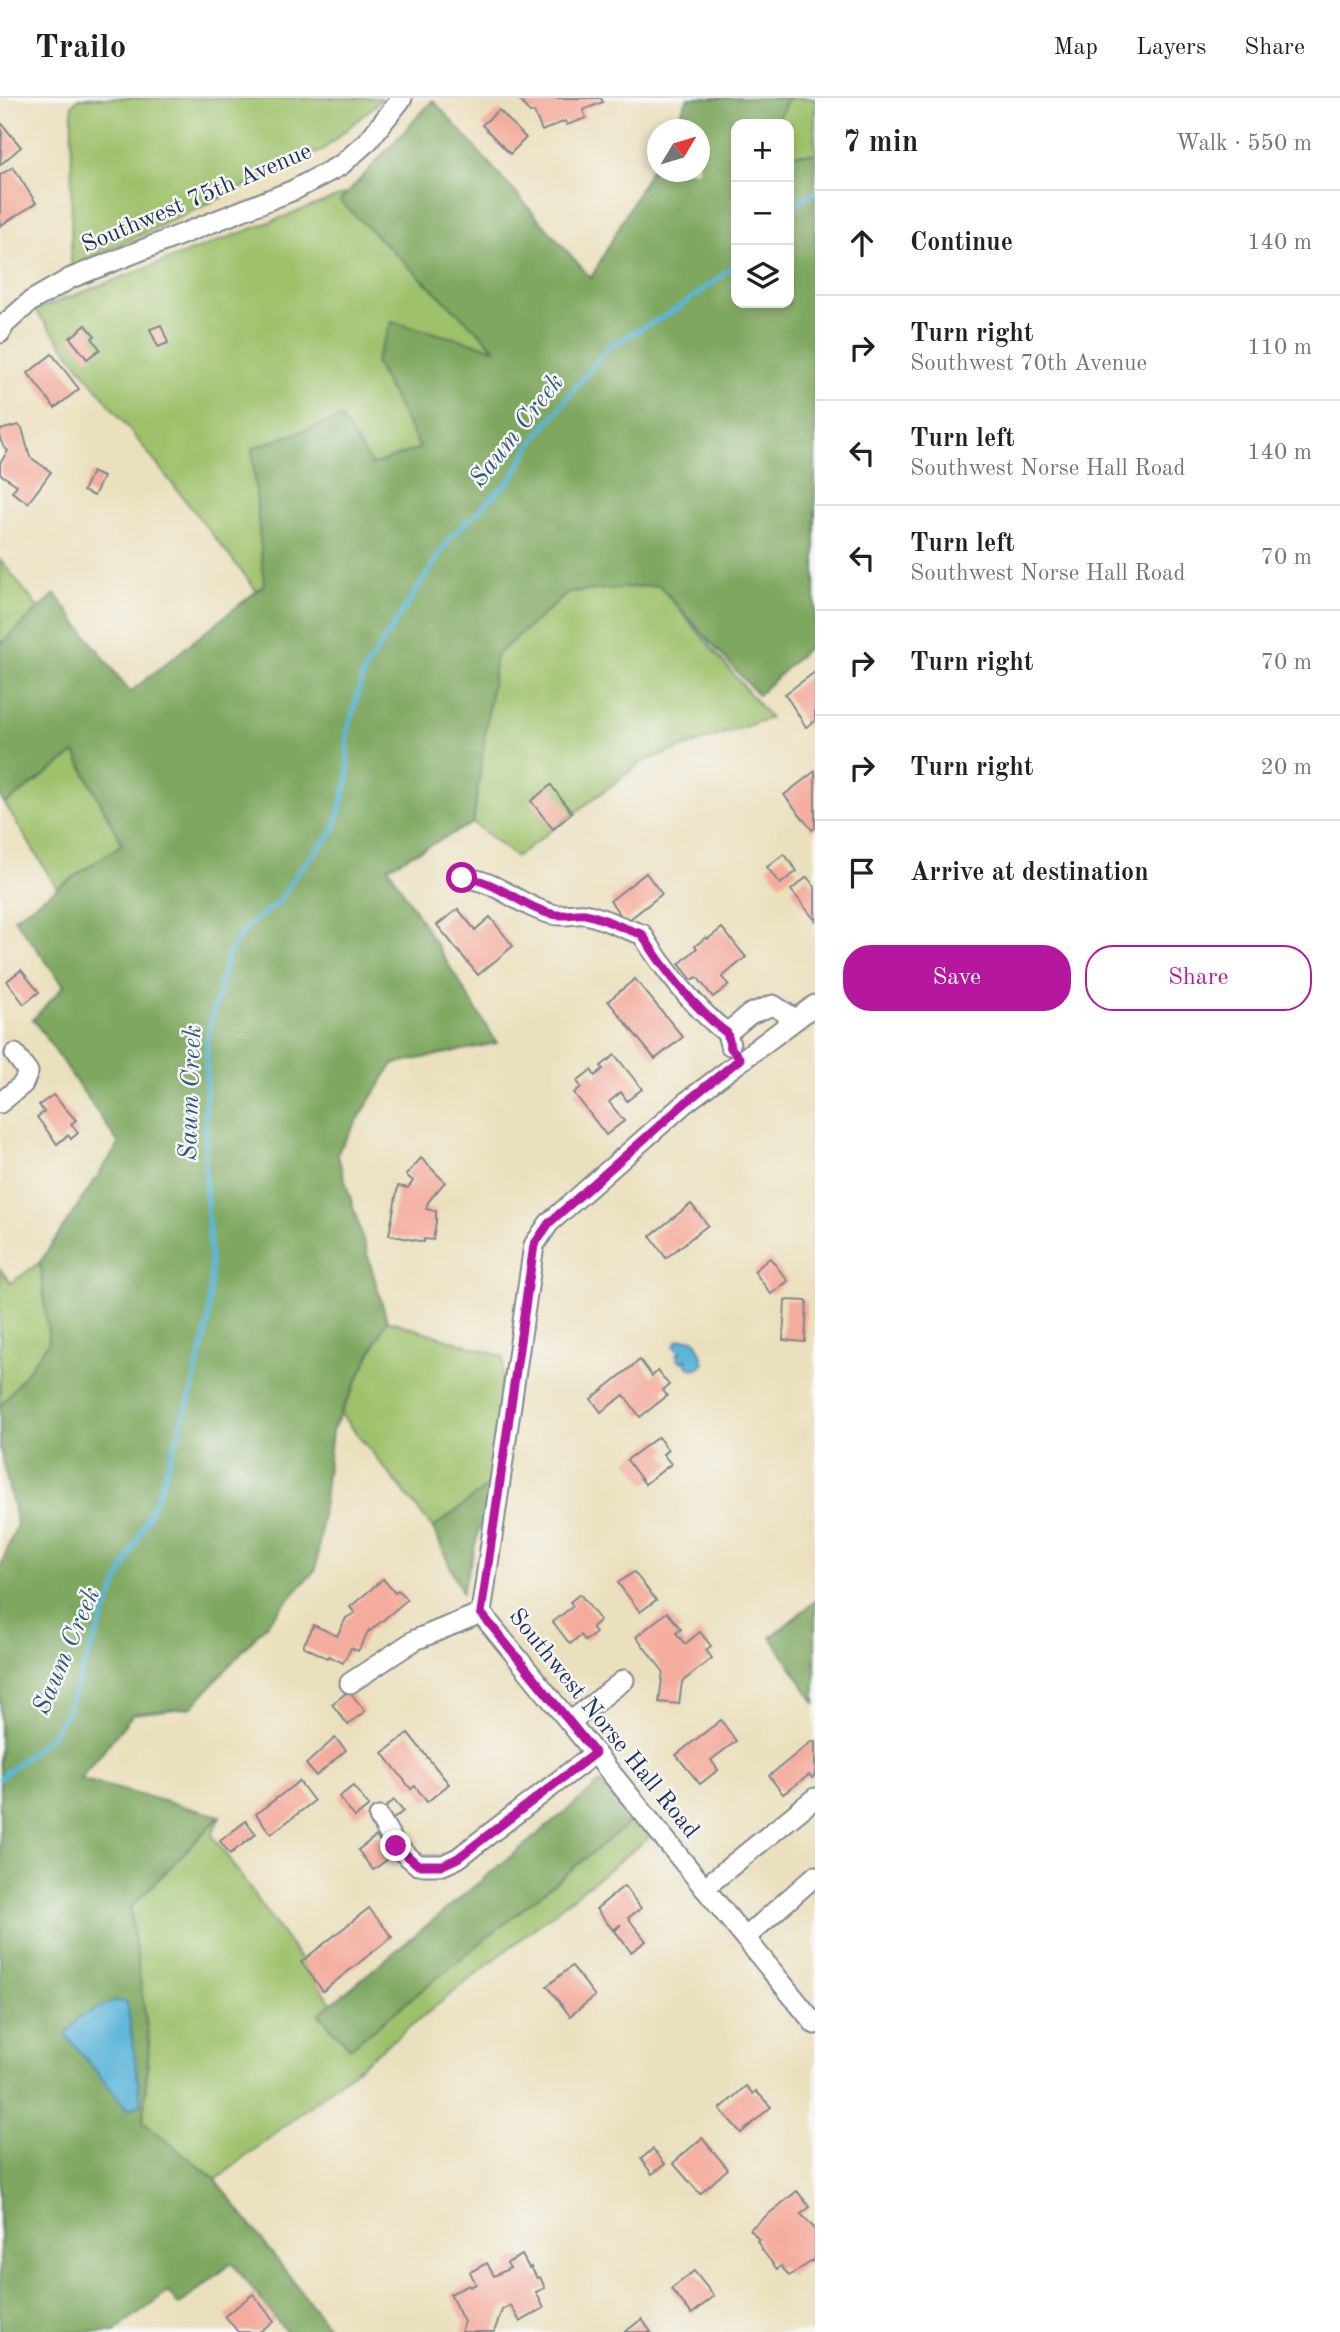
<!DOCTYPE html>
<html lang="en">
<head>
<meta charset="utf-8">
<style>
  :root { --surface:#fff; --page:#f2f2f2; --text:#202124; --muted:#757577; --line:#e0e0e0; --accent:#b5179e }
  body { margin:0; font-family:"Old Standard TT",serif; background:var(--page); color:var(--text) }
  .controls { position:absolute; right:21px; top:21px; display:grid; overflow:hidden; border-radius:14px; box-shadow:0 4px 10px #0003 }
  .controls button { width:63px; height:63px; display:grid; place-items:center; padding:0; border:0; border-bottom:2px solid var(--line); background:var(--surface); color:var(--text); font:35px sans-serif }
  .compass { position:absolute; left:647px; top:21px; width:63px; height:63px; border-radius:50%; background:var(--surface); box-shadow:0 4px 10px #0003; rotate:52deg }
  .stop { position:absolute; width:21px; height:21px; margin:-16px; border:5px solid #b5179e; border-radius:50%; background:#fff }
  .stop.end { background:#b5179e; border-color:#fff; box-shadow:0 2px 7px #0008 }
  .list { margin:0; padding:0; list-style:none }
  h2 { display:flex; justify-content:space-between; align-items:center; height:91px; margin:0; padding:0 28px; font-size:30px }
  h2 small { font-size:23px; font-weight:400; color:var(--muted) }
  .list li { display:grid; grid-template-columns:46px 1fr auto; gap:21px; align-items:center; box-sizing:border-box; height:105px; padding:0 28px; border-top:2px solid var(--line) }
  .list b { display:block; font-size:26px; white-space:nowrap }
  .list p { margin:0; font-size:23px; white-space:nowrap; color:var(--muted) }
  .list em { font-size:23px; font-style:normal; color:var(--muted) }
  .actions { display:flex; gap:14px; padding:21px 28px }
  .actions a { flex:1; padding:16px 0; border:2px solid var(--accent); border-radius:28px; text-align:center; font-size:24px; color:var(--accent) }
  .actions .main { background:var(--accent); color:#fff }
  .icon { flex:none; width:38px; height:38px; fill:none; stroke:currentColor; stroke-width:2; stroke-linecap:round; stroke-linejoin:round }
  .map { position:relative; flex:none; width:815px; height:2234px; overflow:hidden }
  header { display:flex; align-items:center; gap:42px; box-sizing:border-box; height:98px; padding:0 35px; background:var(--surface); border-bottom:2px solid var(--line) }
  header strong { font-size:33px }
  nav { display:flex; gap:38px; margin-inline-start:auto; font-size:24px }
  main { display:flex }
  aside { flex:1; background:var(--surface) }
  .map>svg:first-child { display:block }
  .green { fill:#9ec16a; stroke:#5c7864; stroke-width:2 }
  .forest { fill:#7ea75e; stroke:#4c6b5e; stroke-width:2 }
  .water { fill:#5bb6d9; stroke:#3b729c; stroke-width:2 }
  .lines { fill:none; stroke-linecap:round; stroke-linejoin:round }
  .stream { stroke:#5bb6d9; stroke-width:5 }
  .building { fill:#f4ac9d }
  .minor-casing { stroke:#83888e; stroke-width:23 }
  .minor { stroke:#fff; stroke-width:19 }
  .route { stroke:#b5179e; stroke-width:9 }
  .labels { text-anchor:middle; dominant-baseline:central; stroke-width:5; stroke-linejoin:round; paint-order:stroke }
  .street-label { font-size:24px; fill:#1b2f5e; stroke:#f6f6f2 }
  .water-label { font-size:26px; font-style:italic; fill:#2e5883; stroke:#f6f6f2 }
</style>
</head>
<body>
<header>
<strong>Trailo</strong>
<nav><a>Map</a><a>Layers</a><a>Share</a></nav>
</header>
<main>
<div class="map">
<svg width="815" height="2234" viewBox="0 0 815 2234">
  <rect width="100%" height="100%" fill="#f6f6f2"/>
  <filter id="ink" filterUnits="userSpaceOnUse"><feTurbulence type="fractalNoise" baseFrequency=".0143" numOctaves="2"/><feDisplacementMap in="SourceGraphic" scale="14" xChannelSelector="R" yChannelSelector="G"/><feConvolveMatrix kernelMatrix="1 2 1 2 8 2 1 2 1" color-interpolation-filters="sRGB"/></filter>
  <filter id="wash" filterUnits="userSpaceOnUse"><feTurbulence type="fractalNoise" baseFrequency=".00686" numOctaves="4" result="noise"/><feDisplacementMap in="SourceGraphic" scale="28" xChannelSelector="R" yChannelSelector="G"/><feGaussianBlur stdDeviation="1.57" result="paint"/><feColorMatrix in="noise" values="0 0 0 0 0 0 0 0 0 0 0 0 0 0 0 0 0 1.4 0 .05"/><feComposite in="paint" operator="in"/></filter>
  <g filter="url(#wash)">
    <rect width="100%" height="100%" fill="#ebe0bd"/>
    <g class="green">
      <path d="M 79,0 L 381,0 L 382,1 L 323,52 L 71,170 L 72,7 Z"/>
      <path d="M 788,0 L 815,0 L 815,56 L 789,56 L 789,26 L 776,26 Z"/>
      <path d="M 347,95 L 340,103 L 497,252 L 375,264 L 420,350 L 372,367 L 252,350 L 264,487 L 257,493 L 35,212 Z"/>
      <path d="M 0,461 L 39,511 L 0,547 Z"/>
      <path d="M 659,487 L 770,620 L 644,663 L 516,759 L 473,725 L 496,557 L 569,494 Z"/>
      <path d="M 75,655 L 122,746 L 57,790 L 5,706 Z"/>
      <path d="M 40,1164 L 49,1244 L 0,1309 L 0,1171 L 11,1185 Z"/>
      <path d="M 387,1222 L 504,1259 L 492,1385 L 433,1430 L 341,1316 Z"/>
      <path d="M 220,1718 L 212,1737 L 332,1906 L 319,1917 L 350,1950 L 634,1721 L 652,1737 L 216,2082 L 143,2024 L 149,1946 L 130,1810 Z"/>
    </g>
    <g class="forest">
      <path d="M 688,0 L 788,0 L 776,26 L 736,26 L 736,205 L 789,205 L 789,56 L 815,56 L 815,543 L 758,597 L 659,487 L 569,494 L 496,557 L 473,725 L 388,769 L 497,945 L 393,966 L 337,1055 L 387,1222 L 332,1333 L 316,1471 L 192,1609 L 133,1616 L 80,1681 L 220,1718 L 130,1810 L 149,1946 L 143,2024 L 216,2082 L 332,2234 L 286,2234 L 232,2165 L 179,2207 L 168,2194 L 114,2234 L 0,2234 L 0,1470 L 17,1426 L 0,1351 L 0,1309 L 49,1244 L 40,1164 L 119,1046 L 33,921 L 64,888 L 14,820 L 122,746 L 75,655 L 5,706 L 0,699 L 0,547 L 55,496 L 130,594 L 264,487 L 252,350 L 341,320 L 372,367 L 420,350 L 375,264 L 392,224 L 496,251 L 340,103 L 433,2 L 591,180 L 657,60 L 657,74 L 699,74 L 699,32 L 673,31 Z"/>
      <path d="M 492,1385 L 462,1495 L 433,1430 Z"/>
      <path d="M 815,1503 L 815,1605 L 771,1539 Z"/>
      <path d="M 600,1685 L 634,1721 L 350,1950 L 319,1916 Z"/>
    </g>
    <g class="water">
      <path d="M 682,1241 L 693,1241 L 697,1244 L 704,1265 L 700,1269 L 692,1271 L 687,1268 L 686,1262 L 683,1264 L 678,1261 L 677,1256 L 681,1254 L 674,1248 L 677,1243 Z"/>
      <path d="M 113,1903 L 127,1904 L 141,2006 L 127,2011 L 66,1937 L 79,1919 Z"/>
    </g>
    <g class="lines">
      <g class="stream">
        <path d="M 789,114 L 804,100 L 815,95"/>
        <path d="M 0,1680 L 51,1638 L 66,1615 L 113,1495 L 160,1392 L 191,1296 L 208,1225 L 211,1172 L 205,1072 L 207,940 L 228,856 L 247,828 L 279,804 L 296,776 L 334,733 L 348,681 L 347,636 L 364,573 L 451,439 L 512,380 L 532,345 L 608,249 L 677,211 L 718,181 L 736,164"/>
      </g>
    </g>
    <g id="blocks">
      <g class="building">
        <path d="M 518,0 L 601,0 L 603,4 L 583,12 L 586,20 L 567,27 L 565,23 L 542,33 L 534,14 L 530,15 Z"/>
        <path d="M 499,12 L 526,40 L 510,56 L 482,27 Z"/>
        <path d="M 2,26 L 21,49 L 0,67 L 2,36 L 0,28 Z"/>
        <path d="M 13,69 L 36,105 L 0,128 L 0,77 Z"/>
        <path d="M 86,227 L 95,238 L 92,240 L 100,251 L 87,261 L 70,240 Z"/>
        <path d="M 161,227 L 168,245 L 158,249 L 150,231 Z"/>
        <path d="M 52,256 L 79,291 L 55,310 L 28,275 Z"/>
        <path d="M 18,327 L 22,330 L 30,359 L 51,374 L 28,405 L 12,394 L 17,387 L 0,376 L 0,365 L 8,353 L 4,349 L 0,341 L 0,332 Z"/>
        <path d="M 92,374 L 103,379 L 94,398 L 83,393 Z"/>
        <path d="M 815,574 L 815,623 L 806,629 L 785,596 Z"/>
        <path d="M 815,673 L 815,730 L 812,732 L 784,697 Z"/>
        <path d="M 551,687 L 572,715 L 553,731 L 531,703 Z"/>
        <path d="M 784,756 L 797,773 L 780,786 L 767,769 Z"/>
        <path d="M 646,775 L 662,796 L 626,824 L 610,803 Z"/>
        <path d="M 807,779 L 815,789 L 815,822 L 791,792 Z"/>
        <path d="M 458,811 L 475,832 L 490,819 L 513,848 L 478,877 L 437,827 Z"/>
        <path d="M 722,830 L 746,859 L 722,879 L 729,887 L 713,899 L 697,879 L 692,882 L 679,866 L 697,850 L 695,848 L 706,839 L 708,841 Z"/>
        <path d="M 21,872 L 39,894 L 24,906 L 7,883 Z"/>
        <path d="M 635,881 L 683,939 L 655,961 L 608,903 Z"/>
        <path d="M 615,957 L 642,991 L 627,1003 L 621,994 L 609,1004 L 624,1023 L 606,1037 L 574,995 L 581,989 L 577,983 L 591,972 L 595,978 L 603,971 L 601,968 Z"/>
        <path d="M 53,997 L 76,1022 L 71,1026 L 78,1035 L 71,1041 L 68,1037 L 57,1046 L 37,1019 L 44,1014 L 39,1007 Z"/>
        <path d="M 421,1060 L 445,1084 L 428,1104 L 426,1111 L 436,1113 L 436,1124 L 433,1142 L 424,1141 L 424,1144 L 389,1137 L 398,1088 L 408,1090 L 413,1083 L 406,1077 Z"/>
        <path d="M 691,1106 L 708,1127 L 666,1160 L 650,1138 Z"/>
        <path d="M 770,1160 L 788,1183 L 771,1196 L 754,1173 Z"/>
        <path d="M 785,1202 L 807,1203 L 805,1244 L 783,1242 Z"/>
        <path d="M 640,1262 L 652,1278 L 658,1273 L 669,1287 L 663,1292 L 667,1298 L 640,1319 L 624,1297 L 601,1314 L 591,1301 Z"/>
        <path d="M 658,1339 L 668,1352 L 663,1356 L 671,1366 L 645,1386 L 627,1362 Z"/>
        <path d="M 634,1474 L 656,1502 L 640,1514 L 618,1485 Z"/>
        <path d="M 383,1481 L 395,1495 L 398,1492 L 407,1502 L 370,1533 L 369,1532 L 358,1553 L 351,1550 L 343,1565 L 329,1558 L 327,1560 L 303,1548 L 314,1527 L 337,1538 L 346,1520 L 355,1515 L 350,1509 Z"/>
        <path d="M 580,1496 L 600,1522 L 592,1529 L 596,1535 L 585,1543 L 581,1537 L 570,1546 L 553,1524 L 573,1508 L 570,1504 Z"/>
        <path d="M 667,1514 L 681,1531 L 676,1535 L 685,1546 L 700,1534 L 711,1548 L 706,1552 L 712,1560 L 682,1584 L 679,1606 L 659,1604 L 663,1573 L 636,1539 Z"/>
        <path d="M 349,1593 L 365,1613 L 348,1627 L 332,1606 Z"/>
        <path d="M 721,1622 L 736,1643 L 711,1662 L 718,1672 L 700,1686 L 676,1657 Z"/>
        <path d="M 408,1635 L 449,1686 L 427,1704 L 415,1688 L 411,1691 L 383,1655 Z"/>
        <path d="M 335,1640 L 346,1652 L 316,1678 L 306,1666 Z"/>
        <path d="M 812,1643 L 815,1644 L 815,1677 L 812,1680 L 809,1677 L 783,1696 L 769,1678 Z"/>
        <path d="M 299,1683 L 314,1703 L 271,1736 L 256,1716 Z"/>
        <path d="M 353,1688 L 369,1708 L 355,1719 L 339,1699 Z"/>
        <path d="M 394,1702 L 403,1713 L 392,1722 L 383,1712 Z"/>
        <path d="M 246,1723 L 256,1736 L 230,1756 L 220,1743 Z"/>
        <path d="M 376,1738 L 392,1758 L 373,1772 L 358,1752 Z"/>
        <path d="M 624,1788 L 641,1810 L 628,1820 L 646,1843 L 631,1854 L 615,1833 L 621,1826 L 613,1832 L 596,1811 Z"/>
        <path d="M 369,1810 L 392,1839 L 323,1893 L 301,1864 Z"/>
        <path d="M 572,1868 L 595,1898 L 570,1918 L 547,1888 Z"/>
        <path d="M 746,1988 L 753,1996 L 756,1993 L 771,2009 L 741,2035 L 720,2011 Z"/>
        <path d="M 702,2040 L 728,2071 L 700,2096 L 673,2065 Z"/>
        <path d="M 653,2051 L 665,2066 L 652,2076 L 641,2061 Z"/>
        <path d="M 797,2093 L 810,2109 L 801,2116 L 815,2131 L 815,2161 L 789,2178 L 781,2168 L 777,2171 L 763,2153 L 757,2143 L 759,2142 L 750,2131 Z"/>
        <path d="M 522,2157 L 529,2170 L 531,2169 L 537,2180 L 540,2179 L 545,2190 L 536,2194 L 544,2210 L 520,2224 L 511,2207 L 502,2212 L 494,2234 L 461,2234 L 464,2224 L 450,2196 L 469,2187 L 470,2189 L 476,2186 L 470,2174 L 487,2165 L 494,2178 L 510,2170 L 507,2165 Z"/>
        <path d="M 694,2173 L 714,2198 L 692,2216 L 671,2191 Z"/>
        <path d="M 253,2196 L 274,2223 L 259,2234 L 238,2234 L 225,2218 Z"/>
        <path d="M 642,2221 L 651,2234 L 625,2234 Z"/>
      </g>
    </g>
  </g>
  <g filter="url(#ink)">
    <use href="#blocks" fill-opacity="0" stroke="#83888e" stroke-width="2"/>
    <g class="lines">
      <g class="minor-casing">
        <g id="minor">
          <path d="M 0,235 L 5,226 L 31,203 L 71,180 L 294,92 L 341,67 L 368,43 L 402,0"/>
          <path d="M 462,780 C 494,780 521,809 552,816 C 563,819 574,815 585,816 C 602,819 623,831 642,836 C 661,868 697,913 727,935"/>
          <path d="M 815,907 L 685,1005 L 549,1125 L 534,1147 L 481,1515 L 815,1926"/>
          <path d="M 730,947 L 727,935 L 750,916 L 773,907 L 795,921"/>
          <path d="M 0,1005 L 23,986 L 28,974 L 15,956"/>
          <path d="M 350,1585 L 415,1542 L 481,1515"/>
          <path d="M 570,1624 L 624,1582"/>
          <path d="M 379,1719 L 396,1748 L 418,1767 L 443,1767 L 458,1760 L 595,1655"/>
          <path d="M 704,1790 L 815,1700"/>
          <path d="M 745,1840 L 815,1778"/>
        </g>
      </g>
      <use href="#minor" class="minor"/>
    </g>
  </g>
  <g class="lines" filter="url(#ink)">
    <path class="route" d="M 396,1748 L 418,1767 L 443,1767 L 458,1760 L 595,1655 L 481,1515 L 534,1147 L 549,1125 L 685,1005 L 740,961 L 731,950 L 727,935 C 697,913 661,868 642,836 C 623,831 602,819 585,816 C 574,815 563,819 552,816 C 521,809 494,780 462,780"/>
  </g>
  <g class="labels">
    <g class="street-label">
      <text transform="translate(197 101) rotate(-23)">Southwest 75th Avenue</text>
      <text transform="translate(603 1626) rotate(51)">Southwest Norse Hall Road</text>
    </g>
    <g class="water-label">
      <text transform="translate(517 333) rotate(-52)">Saum Creek</text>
      <text transform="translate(191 995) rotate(-88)">Saum Creek</text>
      <text transform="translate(67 1553) rotate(-67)">Saum Creek</text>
    </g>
  </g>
</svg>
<div class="controls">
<button>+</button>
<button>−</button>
<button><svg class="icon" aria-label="layers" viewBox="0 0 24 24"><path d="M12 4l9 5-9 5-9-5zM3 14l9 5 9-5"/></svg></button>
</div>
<svg class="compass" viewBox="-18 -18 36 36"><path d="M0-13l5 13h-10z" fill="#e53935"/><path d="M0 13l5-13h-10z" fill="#757577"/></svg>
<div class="stop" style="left:462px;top:780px"></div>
<div class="stop end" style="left:396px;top:1748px"></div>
</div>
<aside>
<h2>7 min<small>Walk · 550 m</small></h2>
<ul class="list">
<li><svg class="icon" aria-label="ahead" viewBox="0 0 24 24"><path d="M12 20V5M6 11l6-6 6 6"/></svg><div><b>Continue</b></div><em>140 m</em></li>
<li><svg class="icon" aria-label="right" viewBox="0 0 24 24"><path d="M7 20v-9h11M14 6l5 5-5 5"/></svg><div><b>Turn right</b><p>Southwest 70th Avenue</p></div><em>110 m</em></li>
<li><svg class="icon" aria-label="left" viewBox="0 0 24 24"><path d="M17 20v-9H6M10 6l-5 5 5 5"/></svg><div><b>Turn left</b><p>Southwest Norse Hall Road</p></div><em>140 m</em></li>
<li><svg class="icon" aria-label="left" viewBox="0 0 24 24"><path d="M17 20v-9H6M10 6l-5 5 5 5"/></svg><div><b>Turn left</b><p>Southwest Norse Hall Road</p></div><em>70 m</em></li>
<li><svg class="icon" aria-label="right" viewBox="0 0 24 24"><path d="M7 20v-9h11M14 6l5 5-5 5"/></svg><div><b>Turn right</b></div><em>70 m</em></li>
<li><svg class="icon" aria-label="right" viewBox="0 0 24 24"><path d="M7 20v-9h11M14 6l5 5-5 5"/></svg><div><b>Turn right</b></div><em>20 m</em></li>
<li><svg class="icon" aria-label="arrive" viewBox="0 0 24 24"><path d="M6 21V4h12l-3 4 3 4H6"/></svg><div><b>Arrive at destination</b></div></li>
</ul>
<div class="actions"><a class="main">Save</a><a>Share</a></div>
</aside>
</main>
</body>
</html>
